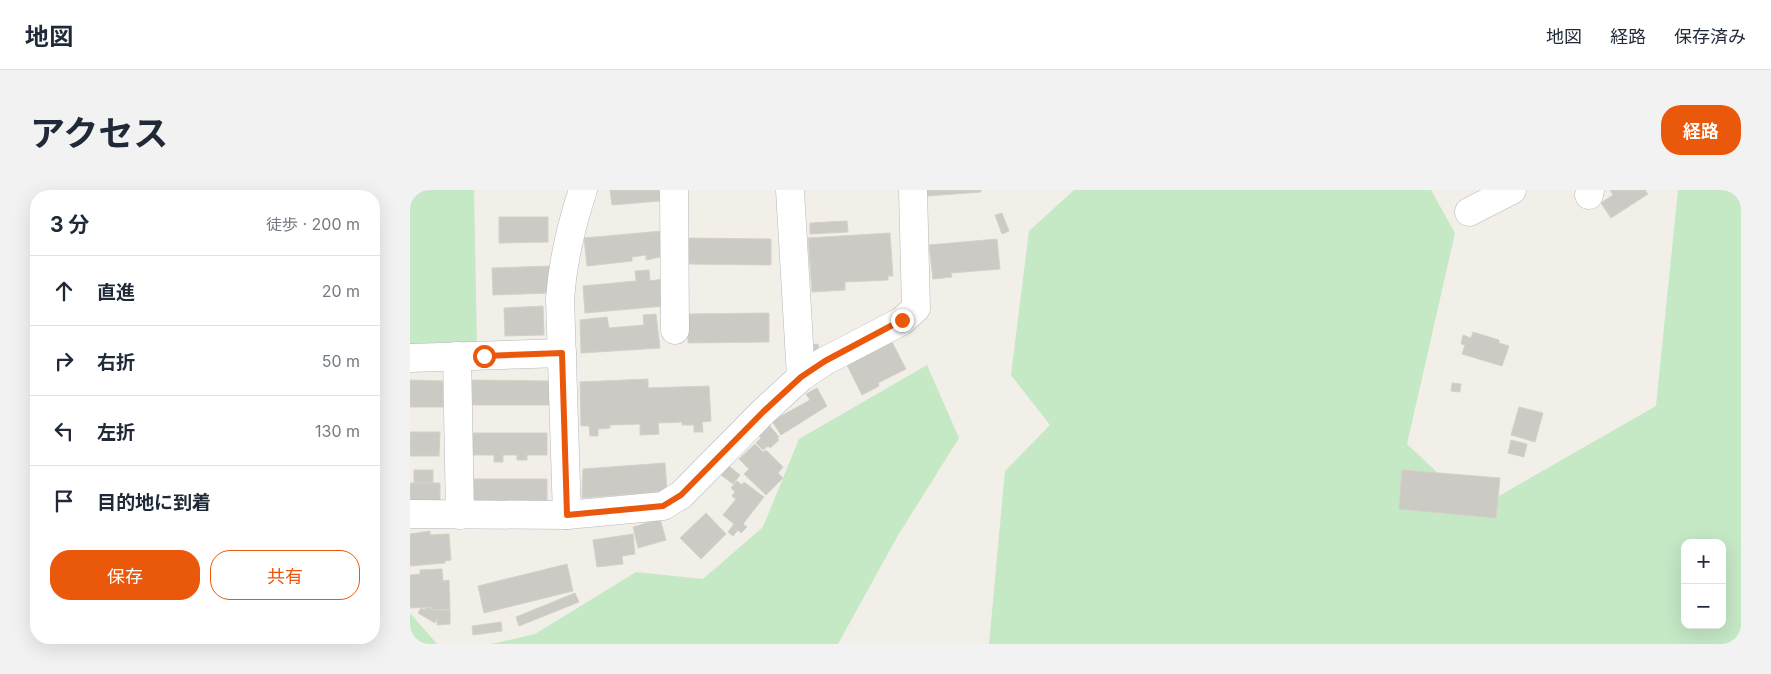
<!DOCTYPE html>
<html lang="ja">
<head>
<meta charset="utf-8">
<style>
  :root { --surface:#fff; --page:#f2f2f3; --text:#1f2937; --muted:#747a83; --line:#e0e1e3; --accent:#ea580c }
  body { margin:0; font-family:Inter,"Noto Sans JP",sans-serif; background:var(--page); color:var(--text) }
  .controls { position:absolute; right:15px; bottom:15px; display:grid; overflow:hidden; border-radius:10px; box-shadow:0 5px 20px #0002 }
  .controls button { width:45px; height:45px; display:grid; place-items:center; padding:0; border:0; border-bottom:1px solid var(--line); background:var(--surface); color:var(--text); font:25px sans-serif }
  .stop { position:absolute; width:15px; height:15px; margin:-11px; border:4px solid #ea580c; border-radius:50%; background:#fff }
  .stop.end { background:#ea580c; border-color:#fff; box-shadow:0 1px 5px #0008 }
  .list { margin:0; padding:0; list-style:none }
  h2 { display:flex; justify-content:space-between; align-items:center; height:65px; margin:0; padding:0 20px; font-size:21px }
  h2 small { font-size:16px; font-weight:400; color:var(--muted) }
  .list li { display:grid; grid-template-columns:32px 1fr auto; gap:15px; align-items:center; box-sizing:border-box; height:70px; padding:0 20px; border-top:1px solid var(--line) }
  .list b { display:block; font-size:19px; white-space:nowrap }
  .list em { font-size:16px; font-style:normal; color:var(--muted) }
  .actions { display:flex; gap:10px; padding:15px 20px }
  .actions a { flex:1; padding:11px 0; border:1px solid var(--accent); border-radius:20px; text-align:center; font-size:18px; color:var(--accent) }
  .actions .main { background:var(--accent); color:#fff }
  .icon { flex:none; width:28px; height:28px; fill:none; stroke:currentColor; stroke-width:2; stroke-linecap:round; stroke-linejoin:round }
  .map { position:relative; flex:none; width:1331px; height:454px; overflow:hidden; border-radius:20px }
  header { display:flex; align-items:center; gap:30px; box-sizing:border-box; height:70px; padding:0 25px; background:var(--surface); border-bottom:1px solid var(--line) }
  header strong { font-size:24px }
  nav { display:flex; gap:28px; margin-inline-start:auto; font-size:18px }
  .intro { display:flex; align-items:center; justify-content:space-between; box-sizing:border-box; height:120px; padding:0 30px }
  h1 { margin:0; font-size:35px }
  .button { padding:12px 22px; border-radius:20px; background:var(--accent); color:#fff; font-size:18px; font-weight:700 }
  main { display:flex; gap:30px; padding:0 30px }
  aside { flex:1; background:var(--surface); border-radius:20px; box-shadow:0 5px 20px #0002 }
  .map>svg:first-child { display:block }
  .green { fill:#c5e8c5; fill-rule:evenodd }
  .building { fill:#cccac5; stroke:#d6d1c6 }
  .lines { fill:none; stroke-linecap:round; stroke-linejoin:round }
  .minor-casing { stroke:#b5b8bc; stroke-width:29 }
  .minor { stroke:#fff; stroke-width:28 }
  .route { stroke:#ea580c; stroke-width:6 }
</style>
</head>
<body>
<header>
<strong>地図</strong>
<nav><a>地図</a><a>経路</a><a>保存済み</a></nav>
</header>
<div class="intro"><h1>アクセス</h1><a class="button">経路</a></div>
<main>
<aside>
<h2>3 分<small>徒歩 · 200 m</small></h2>
<ul class="list">
<li><svg class="icon" aria-label="ahead" viewBox="0 0 24 24"><path d="M12 20V5M6 11l6-6 6 6"/></svg><div><b>直進</b></div><em>20 m</em></li>
<li><svg class="icon" aria-label="right" viewBox="0 0 24 24"><path d="M7 20v-9h11M14 6l5 5-5 5"/></svg><div><b>右折</b></div><em>50 m</em></li>
<li><svg class="icon" aria-label="left" viewBox="0 0 24 24"><path d="M17 20v-9H6M10 6l-5 5 5 5"/></svg><div><b>左折</b></div><em>130 m</em></li>
<li><svg class="icon" aria-label="arrive" viewBox="0 0 24 24"><path d="M6 21V4h12l-3 4 3 4H6"/></svg><div><b>目的地に到着</b></div></li>
</ul>
<div class="actions"><a class="main">保存</a><a>共有</a></div>
</aside>
<div class="map">
<svg width="1331" height="454" viewBox="0 0 1331 454">
  <rect width="100%" height="100%" fill="#f1efe8"/>
  <g class="green">
    <path d="M 0,0 L 64,0 L 67,156 L 0,159 Z"/>
    <path d="M 664,0 L 1021,0 L 1045,43 L 997,254 L 1066,319 L 1246,216 L 1268,0 L 1331,0 L 1331,454 L 579,454 L 595,281 L 640,235 L 601,185 L 619,41 ZM 1275,353 L 1312,353 L 1312,435 L 1275,435 Z"/>
    <path d="M 517,175 L 549,248 L 487,347 L 428,454 L 81,454 L 125,444 L 226,382 L 293,389 L 353,337 L 389,249 Z"/>
    <path d="M 0,423 L 27,454 L 0,454 Z"/>
  </g>
  <g class="building">
    <path d="M 200,0 L 249,0 L 250,11 L 202,15 Z"/>
    <path d="M 517,0 L 571,0 L 571,2 L 517,6 Z"/>
    <path d="M 1200,0 L 1235,0 L 1238,4 L 1201,28 L 1191,13 L 1203,5 Z"/>
    <path d="M 592,23 L 599,41 L 592,44 L 585,25 Z"/>
    <path d="M 89,27 L 138,27 L 138,52 L 89,53 Z"/>
    <path d="M 437,31 L 438,42 L 400,44 L 400,33 Z"/>
    <path d="M 252,41 L 255,66 L 236,70 L 236,65 L 222,67 L 222,71 L 177,76 L 174,48 Z"/>
    <path d="M 480,43 L 483,86 L 478,86 L 478,90 L 435,92 L 435,100 L 402,102 L 398,48 Z"/>
    <path d="M 278,48 L 361,49 L 361,75 L 278,74 Z"/>
    <path d="M 587,49 L 590,79 L 541,83 L 542,87 L 523,89 L 519,55 Z"/>
    <path d="M 140,76 L 141,103 L 83,105 L 82,78 Z"/>
    <path d="M 239,80 L 240,91 L 253,89 L 255,116 L 175,123 L 173,96 L 226,91 L 225,81 Z"/>
    <path d="M 133,116 L 134,145 L 95,146 L 94,118 Z"/>
    <path d="M 359,123 L 359,152 L 278,153 L 278,124 Z"/>
    <path d="M 246,124 L 250,158 L 171,163 L 170,130 L 197,127 L 199,138 L 234,135 L 233,125 Z"/>
    <path d="M 1063,142 L 1089,150 L 1089,153 L 1099,156 L 1092,176 L 1052,164 L 1055,155 L 1051,154 L 1053,145 L 1061,148 Z"/>
    <path d="M 482,152 L 496,179 L 468,193 L 469,196 L 452,205 L 437,175 Z"/>
    <path d="M 408,154 L 410,164 L 402,166 L 401,155 Z"/>
    <path d="M 238,189 L 238,198 L 299,196 L 301,231 L 292,232 L 293,242 L 284,242 L 284,235 L 272,235 L 272,232 L 248,233 L 249,244 L 230,245 L 230,234 L 200,235 L 200,238 L 188,239 L 188,246 L 180,246 L 179,236 L 171,236 L 170,192 Z"/>
    <path d="M 0,190 L 33,191 L 33,217 L 0,217 Z"/>
    <path d="M 62,190 L 140,191 L 140,215 L 62,215 Z"/>
    <path d="M 1042,193 L 1051,194 L 1050,202 L 1041,201 Z"/>
    <path d="M 407,198 L 417,216 L 371,245 L 362,231 L 400,210 L 396,204 Z"/>
    <path d="M 1109,217 L 1133,223 L 1125,252 L 1101,245 Z"/>
    <path d="M 359,235 L 369,247 L 367,248 L 369,250 L 360,258 L 358,256 L 353,260 L 346,253 L 351,248 L 348,245 Z"/>
    <path d="M 0,242 L 30,242 L 29,266 L 0,266 Z"/>
    <path d="M 62,243 L 137,243 L 137,265 L 117,265 L 117,270 L 107,270 L 107,265 L 93,265 L 93,272 L 84,272 L 84,265 L 62,265 Z"/>
    <path d="M 1101,250 L 1117,254 L 1114,267 L 1098,263 Z"/>
    <path d="M 345,254 L 353,262 L 356,260 L 373,277 L 368,283 L 373,288 L 356,305 L 334,284 L 339,279 L 329,269 Z"/>
    <path d="M 255,273 L 257,301 L 172,308 L 173,279 Z"/>
    <path d="M 319,276 L 330,285 L 323,294 L 311,285 Z"/>
    <rect x="4" y="280" width="19" height="13"/>
    <path d="M 992,280 L 1090,288 L 1086,328 L 989,319 Z"/>
    <path d="M 62,289 L 137,289 L 137,311 L 116,311 L 116,317 L 106,317 L 106,311 L 94,311 L 94,316 L 84,316 L 84,311 L 62,310 Z"/>
    <path d="M 327,291 L 332,295 L 334,292 L 354,307 L 333,334 L 337,337 L 331,343 L 328,340 L 323,346 L 318,342 L 324,334 L 313,325 L 326,309 L 322,306 L 325,302 L 321,298 Z"/>
    <rect x="0" y="293" width="30" height="24"/>
    <path d="M 296,323 L 316,344 L 291,369 L 270,348 Z"/>
    <path d="M 250,329 L 256,350 L 228,358 L 223,337 Z"/>
    <path d="M 20,341 L 20,345 L 39,344 L 41,370 L 35,371 L 35,373 L 0,376 L 0,344 Z"/>
    <path d="M 223,344 L 225,364 L 212,366 L 213,374 L 187,377 L 183,350 Z"/>
    <path d="M 157,374 L 163,401 L 74,423 L 68,396 Z"/>
    <path d="M 32,379 L 33,391 L 39,390 L 40,419 L 21,420 L 21,417 L 0,418 L 0,385 L 10,384 L 10,380 Z"/>
    <path d="M 165,403 L 169,412 L 109,436 L 106,427 Z"/>
    <path d="M 11,418 L 15,420 L 15,418 L 21,418 L 21,420 L 40,420 L 40,434 L 27,435 L 27,428 L 25,433 L 8,423 Z"/>
    <path d="M 91,432 L 92,441 L 63,445 L 62,436 Z"/>
  </g>
  <g class="lines">
    <g class="minor-casing">
      <g id="minor">
        <path d="M 264,0 L 265,140"/>
        <path d="M 380,0 L 391,187"/>
        <path d="M 1179,5 L 1180,0"/>
        <path d="M 1059,22 L 1102,0"/>
        <path d="M 47,166 L 50,325"/>
        <path d="M 0,168 L 152,163"/>
        <path d="M 0,324 L 157,325 L 253,316 L 271,305 L 353,222 L 391,187 L 415,171 L 492,131 L 506,118 L 503,0"/>
        <path d="M 157,325 L 150,108 C 153,70 161,36 173,0"/>
      </g>
    </g>
    <use href="#minor" class="minor"/>
  </g>
  <g class="lines">
    <path class="route" d="M 74,166 L 152,163 L 157,325 L 253,316 L 271,305 L 353,222 L 391,187 L 415,171 L 492,130"/>
  </g>
</svg>
<div class="controls">
<button>+</button>
<button>−</button>
</div>
<div class="stop" style="left:74px;top:166px"></div>
<div class="stop end" style="left:492px;top:130px"></div>
</div>
</main>
</body>
</html>
